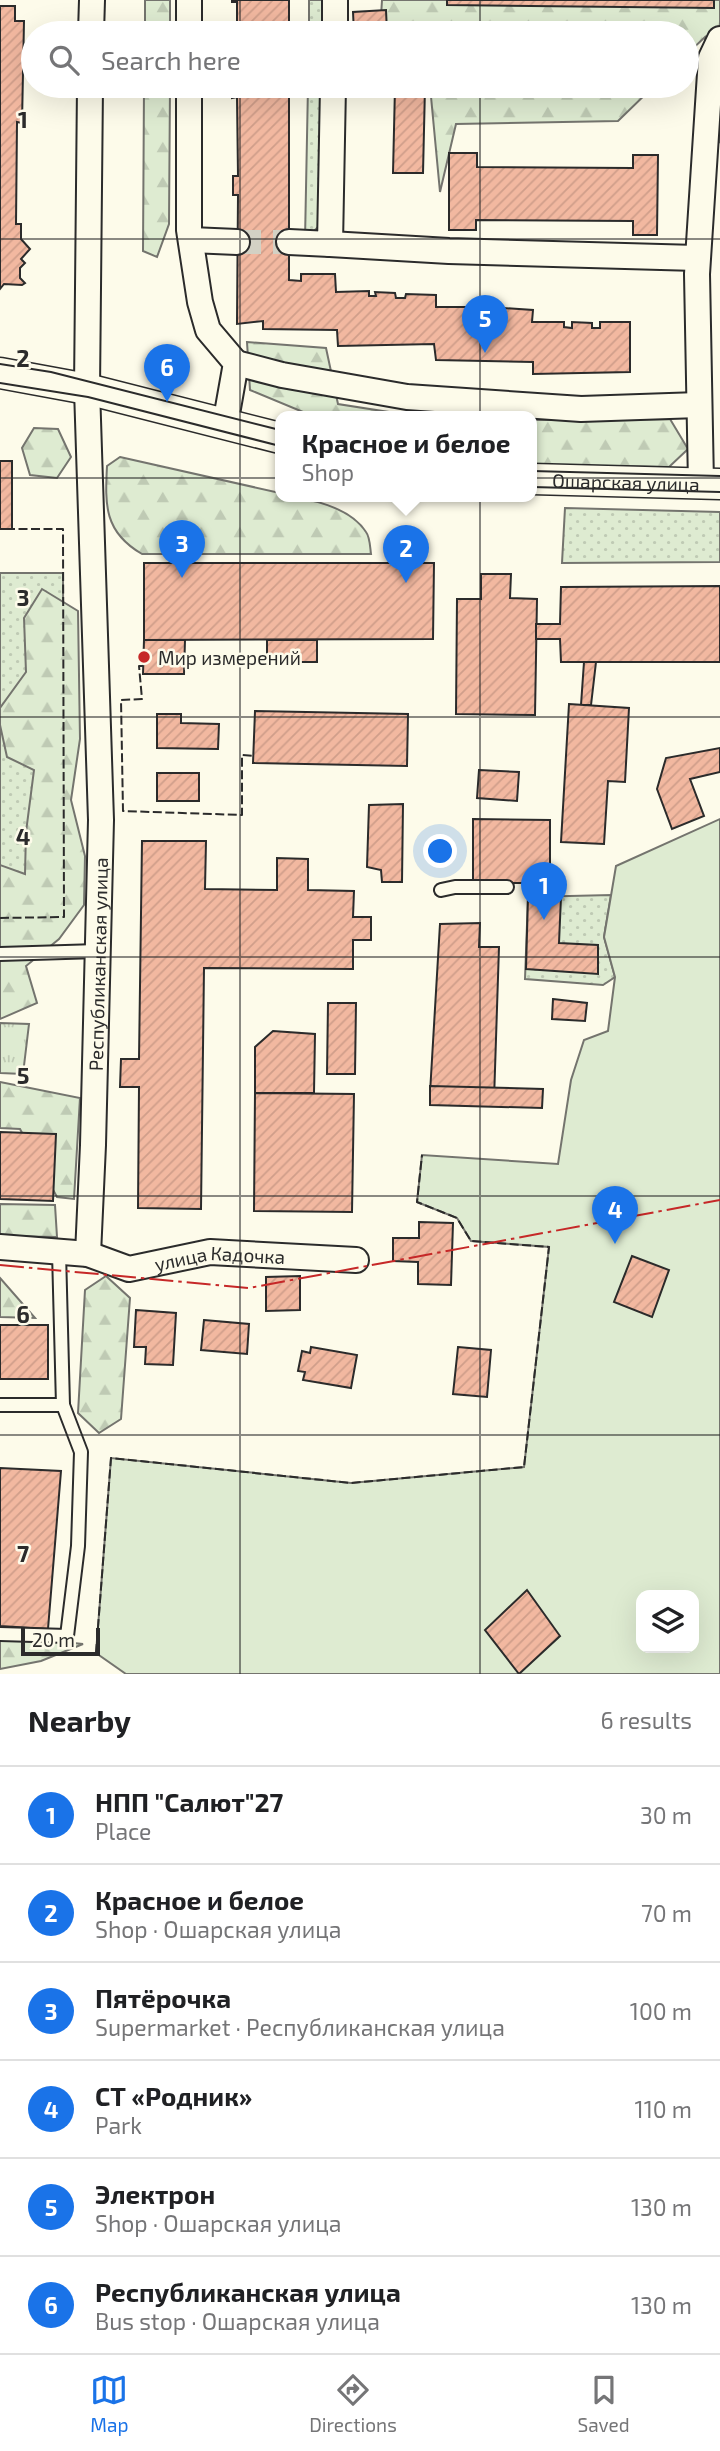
<!DOCTYPE html>
<html lang="en">
<head>
<meta charset="utf-8">
<style>
  :root { --surface:#fff; --page:#f6f6f6; --text:#202124; --muted:#757577; --line:#e0e0e0; --accent:#1a73e8 }
  body { margin:0; font-family:"Exo 2",sans-serif; background:var(--page); color:var(--text) }
  .controls { position:absolute; right:21px; bottom:21px; display:grid; overflow:hidden; border-radius:14px; box-shadow:0 7px 28px #0002 }
  .controls button { width:63px; height:63px; display:grid; place-items:center; padding:0; border:0; border-bottom:2px solid var(--line); background:var(--surface); color:var(--text); font:35px sans-serif }
  .scale { position:absolute; left:21px; bottom:18px; width:79px; box-sizing:border-box; padding-left:7px; border:4px solid #2b2b2b; border-top:0; font-size:19px; line-height:24px; white-space:nowrap; color:#2b2b2b; -webkit-text-stroke:5px #fdfbea; paint-order:stroke }
  .you { position:absolute; left:441px; top:852px; width:24px; height:24px; margin:-18px; border:5px solid #fff; border-radius:50%; background:#1a73e8; box-shadow:0 0 0 10px #1a73e833 }
  .badge { display:grid; place-items:center; width:46px; height:46px; border-radius:50%; background:var(--accent); color:#fff; font-size:23px; font-weight:700 }
  .pin { position:absolute; translate:-50% -58px; filter:drop-shadow(0 2px 4px #0008) }
  .pin::after { content:''; position:absolute; top:37px; width:24px; height:21px; background:inherit; clip-path:polygon(0 0,100% 0,50% 100%) }
  .popup { position:absolute; left:275px; top:411px; width:262px; height:91px; box-sizing:border-box; display:grid; place-content:center; border-radius:14px; background:var(--surface); filter:drop-shadow(0 2px 5px #0005); font-size:23px; white-space:nowrap; color:var(--muted) }
  .popup b { font-size:26px; color:var(--text) }
  .popup::after { content:''; position:absolute; left:50%; top:100%; margin-left:-14px; border:14px solid transparent; border-top-color:var(--surface) }
  .list { margin:0; padding:0; list-style:none }
  h2 { display:flex; justify-content:space-between; align-items:center; height:91px; margin:0; padding:0 28px; font-size:30px }
  h2 small { font-size:23px; font-weight:400; color:var(--muted) }
  .list li { display:grid; grid-template-columns:46px 1fr auto; gap:21px; align-items:center; box-sizing:border-box; height:98px; padding:0 28px; border-top:2px solid var(--line) }
  .list b { display:block; font-size:26px; white-space:nowrap }
  .list p { margin:0; font-size:23px; white-space:nowrap; color:var(--muted) }
  .list em { font-size:23px; font-style:normal; color:var(--muted) }
  .icon { flex:none; width:38px; height:38px; fill:none; stroke:currentColor; stroke-width:2; stroke-linecap:round; stroke-linejoin:round }
  .map { position:relative; flex:none; width:720px; height:1674px; overflow:hidden }
  .search { position:absolute; background:var(--surface); box-shadow:0 7px 28px #0002; left:21px; right:21px; top:21px; height:77px; display:flex; align-items:center; gap:18px; box-sizing:border-box; padding:0 24px; border-radius:38px; color:var(--muted); font-size:26px }
  .sheet { height:679px; background:var(--surface) }
  nav { display:flex; justify-content:space-around; align-items:center; box-sizing:border-box; height:98px; border-top:2px solid var(--line); background:var(--surface); font-size:19px; color:var(--muted) }
  nav a { display:grid; justify-items:center; gap:4px }
  nav .on { color:var(--accent) }
  .map>svg:first-child { display:block }
  .grass { fill:url(#grass-dots); stroke:#74746e; stroke-width:2 }
  .forest { fill:url(#forest-firs); stroke:#74746e; stroke-width:2 }
  .park { fill:url(#park-tufts); stroke:#74746e; stroke-width:2 }
  .garden { fill:#deebd1; stroke:#74746e; stroke-width:2; fill-rule:evenodd }
  .building { fill:url(#building-hatch); stroke:#2b2b2b; stroke-width:2 }
  .lines { fill:none; stroke-linecap:round; stroke-linejoin:round }
  .minor-tunnel { stroke:#d3d1c4; stroke-width:24; stroke-dasharray:24 12; stroke-linecap:butt }
  .service-casing { stroke:#2b2b2b; stroke-width:16 }
  .minor-casing { stroke:#2b2b2b; stroke-width:28 }
  .tertiary-casing { stroke:#2b2b2b; stroke-width:33 }
  .service { stroke:#fdfbea; stroke-width:12 }
  .minor { stroke:#fdfbea; stroke-width:24 }
  .tertiary { stroke:#fdfbea; stroke-width:30 }
  .tram { stroke:#2b2b2b; stroke-width:2 }
  .fence { stroke:#2b2b2b; stroke-width:2; stroke-dasharray:9 3.5; stroke-linecap:butt }
  .power { stroke:#c62828; stroke-width:2; stroke-dasharray:24 5 3.5 5; stroke-linecap:butt }
  .grid { fill:none; stroke:#2b2b2b; stroke-width:2; stroke-opacity:0.55 }
  .poi-dot { fill:#c62828; stroke:#fdfbea; stroke-width:2.5 }
  .labels { text-anchor:middle; dominant-baseline:central; stroke-width:5; stroke-linejoin:round; paint-order:stroke }
  .street-label { font-size:19px; fill:#2b2b2b; stroke:#fdfbea }
  .poi-label { font-size:19px; fill:#2b2b2b; stroke:#fdfbea; text-anchor:start }
  .grid-label { font-size:23px; text-anchor:middle; font-weight:bold; fill:#2b2b2b; stroke:#fdfbea; stroke-width:5; stroke-linejoin:round; paint-order:stroke }
</style>
</head>
<body>
<div class="map">
<svg width="720" height="1674" viewBox="0 0 720 1674">
  <defs>
    <pattern id="grass-dots" width="8" height="8" patternUnits="userSpaceOnUse" patternTransform="scale(1.75)"><rect width="8" height="8" fill="#deebd1"/><path d="M2 2h.1M6 6h.1" fill="none" stroke="#bfcab4" stroke-width="1.8" stroke-linecap="round"/></pattern>
    <pattern id="forest-firs" width="22" height="20" patternUnits="userSpaceOnUse" patternTransform="scale(1.75)"><rect width="22" height="20" fill="#deebd1"/><path d="M5 1l3.5 6h-7zM16 11l3.5 6h-7z" fill="#bfcab4"/></pattern>
    <pattern id="park-tufts" width="24" height="20" patternUnits="userSpaceOnUse" patternTransform="scale(1.75)"><rect width="24" height="20" fill="#deebd1"/><path d="M3 7l-1-3M5 7V3M7 7l1-3M15 17l-1-3M17 17v-4M19 17l1-3" fill="none" stroke="#bfcab4"/></pattern>
    <pattern id="building-hatch" width="6" height="6" patternUnits="userSpaceOnUse" patternTransform="scale(1.75)"><rect width="6" height="6" fill="#f2b8a0"/><path d="M-1 1l2-2M0 6l6-6M5 7l2-2" fill="none" stroke="#d09e8a"/></pattern>
  </defs>
  <rect width="100%" height="100%" fill="#fdfbea"/>
  <g class="grass">
    <path d="M 309,0 L 329,0 L 328,33 L 309,33 Z"/>
    <path d="M 308,86 L 327,86 L 325,220 L 305,240 Z"/>
    <path d="M 565,508 L 720,512 L 720,562 L 562,563 Z"/>
    <path d="M 0,573 L 63,573 L 64,917 L 0,918 Z"/>
    <path d="M 611,895 L 604,937 L 615,977 L 603,985 L 525,979 L 528,897 Z"/>
  </g>
  <g class="forest">
    <rect x="145" y="0" width="25" height="33"/>
    <path d="M 382,0 L 720,0 L 720,142 L 718,143 L 705,37 L 687,54 L 687,33 L 380,33 Z"/>
    <path d="M 144,86 L 170,86 L 169,224 L 157,257 L 143,251 Z"/>
    <path d="M 430,86 L 654,86 L 618,121 L 456,124 L 440,192 Z"/>
    <path d="M 247,342 L 326,348 L 338,404 L 421,417 L 315,417 L 250,390 Z"/>
    <path d="M 670,419 L 688,449 L 669,467 L 532,465 L 532,420 Z"/>
    <path d="M 34,428 L 58,429 L 71,457 L 57,478 L 30,475 L 22,448 Z"/>
    <path d="M 120,457 L 280,493 L 280,497 C 308,497 350,507 366,532 C 370,537 370,547 371,554 L 142,554 C 104,532 105,505 107,466 Z"/>
    <path d="M 42,589 L 78,611 L 80,739 L 71,800 L 85,856 L 84,905 L 59,939 L 26,966 L 37,1003 L 0,1019 L 0,865 L 25,874 L 26,832 L 34,770 L 7,757 L 0,725 L 0,708 L 26,672 L 24,618 Z"/>
    <path d="M 0,1082 L 80,1098 L 74,1199 L 57,1197 L 20,1129 L 0,1128 Z"/>
    <path d="M 0,1204 L 55,1205 L 57,1237 L 0,1236 Z"/>
    <path d="M 106,1276 L 130,1298 L 121,1419 L 99,1433 L 78,1413 L 85,1290 Z"/>
    <path d="M 0,1278 L 35,1318 L 0,1317 Z"/>
    <path d="M 34,1639 L 83,1644 L 41,1661 L 0,1669 L 0,1640 Z"/>
  </g>
  <path class="park" d="M 0,1023 L 29,1024 L 23,1074 L 0,1073 Z"/>
  <path class="garden" d="M 720,819 L 720,1674 L 126,1674 L 96,1653 L 111,1458 L 351,1483 L 524,1467 L 549,1247 L 471,1241 L 457,1218 L 417,1202 L 422,1155 L 558,1164 L 571,1080 L 584,1040 L 608,1031 L 615,977 L 604,937 L 616,866 ZM 641,1595 L 694,1595 L 694,1648 L 641,1648 Z"/>
  <g class="building">
    <path d="M 232,0 L 289,0 L 289,33 L 237,33 L 237,2 L 232,2 Z"/>
    <path d="M 447,0 L 714,0 L 714,8 L 447,5 Z"/>
    <path d="M 0,6 L 15,6 L 15,21 L 24,21 L 22,123 L 17,122 L 16,224 L 21,224 L 21,239 L 30,249 L 21,259 L 25,263 L 20,268 L 20,278 L 25,283 L 22,285 L 4,284 L 0,289 Z"/>
    <path d="M 386,10 L 387,33 L 354,33 L 353,12 Z"/>
    <path d="M 232,86 L 289,86 L 289,280 L 301,281 L 301,274 L 335,274 L 336,292 L 369,291 L 369,296 L 376,296 L 375,292 L 395,293 L 396,298 L 405,298 L 406,294 L 436,295 L 436,307 L 467,307 L 467,312 L 473,312 L 474,308 L 495,308 L 495,313 L 502,313 L 503,308 L 533,310 L 532,322 L 564,322 L 564,327 L 572,328 L 572,322 L 592,323 L 592,328 L 600,328 L 600,322 L 630,322 L 630,372 L 533,374 L 533,362 L 436,360 L 434,344 L 338,346 L 337,330 L 263,329 L 263,321 L 237,324 L 238,195 L 233,195 L 233,176 L 238,176 L 237,97 L 232,98 Z"/>
    <path d="M 395,87 L 425,87 L 423,173 L 393,173 Z"/>
    <path d="M 449,153 L 477,153 L 477,167 L 633,168 L 633,155 L 658,155 L 657,235 L 633,235 L 633,221 L 476,220 L 476,230 L 449,230 Z"/>
    <rect x="0" y="461" width="12" height="68"/>
    <path d="M 144,563 L 434,563 L 433,639 L 144,640 Z"/>
    <path d="M 481,574 L 511,574 L 510,598 L 537,599 L 535,715 L 456,714 L 457,599 L 481,599 Z"/>
    <path d="M 720,586 L 720,662 L 561,662 L 560,639 L 536,639 L 536,624 L 560,624 L 561,587 Z"/>
    <path d="M 144,640 L 185,640 L 184,674 L 143,674 Z"/>
    <rect x="267" y="640" width="50" height="22"/>
    <path d="M 584,662 L 596,662 L 591,705 L 581,705 Z"/>
    <path d="M 569,704 L 629,708 L 625,782 L 608,781 L 604,844 L 561,842 Z"/>
    <path d="M 255,711 L 408,714 L 407,766 L 253,763 Z"/>
    <path d="M 157,714 L 181,714 L 181,723 L 219,724 L 218,749 L 157,748 Z"/>
    <path d="M 720,748 L 720,772 L 690,779 L 704,816 L 672,829 L 657,789 L 666,758 Z"/>
    <path d="M 479,770 L 519,772 L 517,801 L 477,798 Z"/>
    <rect x="157" y="773" width="42" height="28"/>
    <path d="M 403,804 L 402,882 L 382,882 L 381,870 L 367,867 L 369,805 Z"/>
    <path d="M 473,819 L 550,820 L 550,883 L 473,883 Z"/>
    <path d="M 142,841 L 206,841 L 205,889 L 277,890 L 277,858 L 308,859 L 308,890 L 354,891 L 353,917 L 371,917 L 371,940 L 353,940 L 353,969 L 204,968 L 201,1209 L 138,1208 L 139,1087 L 120,1087 L 121,1059 L 139,1059 Z"/>
    <path d="M 528,897 L 561,897 L 559,943 L 598,945 L 598,974 L 526,969 Z"/>
    <path d="M 480,923 L 479,947 L 499,947 L 494,1100 L 430,1093 L 440,924 Z"/>
    <path d="M 553,999 L 587,1003 L 585,1021 L 552,1019 Z"/>
    <path d="M 328,1003 L 356,1003 L 355,1074 L 327,1074 Z"/>
    <path d="M 273,1031 L 315,1034 L 314,1093 L 255,1093 L 255,1047 Z"/>
    <path d="M 430,1086 L 543,1089 L 542,1108 L 430,1105 Z"/>
    <path d="M 255,1093 L 354,1094 L 352,1212 L 254,1211 Z"/>
    <path d="M 0,1132 L 56,1134 L 53,1201 L 0,1199 Z"/>
    <path d="M 419,1222 L 453,1223 L 451,1285 L 418,1284 L 418,1262 L 393,1261 L 393,1238 L 419,1238 Z"/>
    <path d="M 632,1256 L 669,1270 L 652,1317 L 614,1302 Z"/>
    <path d="M 300,1276 L 300,1310 L 266,1311 L 266,1277 Z"/>
    <path d="M 136,1310 L 176,1313 L 173,1365 L 145,1364 L 146,1347 L 134,1347 Z"/>
    <path d="M 204,1320 L 249,1324 L 247,1354 L 201,1350 Z"/>
    <rect x="0" y="1325" width="48" height="54"/>
    <path d="M 311,1347 L 357,1355 L 351,1388 L 303,1380 L 305,1372 L 298,1371 L 302,1351 L 310,1353 Z"/>
    <path d="M 458,1347 L 491,1350 L 487,1397 L 453,1394 Z"/>
    <path d="M 0,1468 L 61,1471 L 48,1629 L 0,1626 Z"/>
    <path d="M 527,1590 L 560,1636 L 519,1674 L 485,1630 Z"/>
  </g>
  <g class="lines">
    <path class="minor-tunnel" d="M 237,242 L 289,242"/>
    <g class="service-casing">
      <g id="service">
        <path d="M 441,890 L 455,887 L 507,887"/>
        <path d="M 0,954 L 98,951"/>
        <path d="M 0,1405 L 63,1405 L 59,1252"/>
        <path d="M 0,1634 L 67,1636 L 78,1546 L 81,1452 L 63,1405"/>
      </g>
    </g>
    <g class="minor-casing">
      <g id="minor">
        <path d="M 189,0 L 189,33"/>
        <path d="M 91,33 L 92,0"/>
        <path d="M 335,33 L 335,0"/>
        <path d="M 189,86 L 189,230 L 200,302 L 208,330 L 236,363 L 225,425"/>
        <path d="M 191,240 L 237,242"/>
        <path d="M 289,242 L 330,244 L 333,86"/>
        <path d="M 330,244 L 449,251 L 697,258"/>
        <path d="M 236,363 L 282,375 L 407,397 L 581,409 L 699,405"/>
        <path d="M 701,484 L 697,274 L 711,58 L 720,39"/>
        <path id="s1" d="M 0,1247 L 88,1254 L 129,1269 L 210,1252 L 356,1260"/>
        <path id="s2" d="M 88,1254 L 93,1145 L 101,820 L 87,389 L 90,86"/>
      </g>
    </g>
    <g class="tertiary-casing">
      <g id="tertiary">
        <path d="M 0,373 L 87,389 L 280,438"/>
        <path id="s3" d="M 532,479 L 720,484"/>
      </g>
    </g>
    <use href="#service" class="service"/>
    <use href="#minor" class="minor"/>
    <use href="#tertiary" class="tertiary"/>
    <g class="tram">
      <path d="M 0,364 L 51,372 L 280,430"/>
      <path d="M 0,383 L 88,397 L 280,446"/>
      <path d="M 532,471 L 720,476"/>
      <path d="M 532,487 L 720,492"/>
    </g>
    <g class="fence">
      <path d="M 144,666 L 139,666 L 142,699 L 121,700 L 123,811 L 242,815 L 242,755 L 254,756"/>
      <path d="M 0,918 L 64,917 L 63,529 L 12,529"/>
      <path d="M 96,1653 L 111,1458 L 351,1483 L 524,1467 L 549,1247 L 471,1241 L 457,1218 L 417,1202 L 422,1155"/>
    </g>
    <path class="power" d="M 0,1265 L 249,1288 L 720,1200"/>
  </g>
  <path class="grid" d="M 240,0 L 240,33M 480,0 L 480,33M 240,86 L 240,1674M 480,86 L 480,1674M 0,239 L 720,239M 0,478 L 720,478M 0,717 L 720,717M 0,957 L 720,957M 0,1196 L 720,1196M 0,1435 L 720,1435"/>
  <circle class="poi-dot" cx="144" cy="657" r="7"/>
  <g class="labels">
    <g class="street-label">
      <text stroke="none"><textPath href="#s3" startOffset="94">Ошарская улица</textPath></text>
      <text stroke="none"><textPath href="#s2" startOffset="290">Республиканская улица</textPath></text>
      <text stroke="none"><textPath href="#s1" startOffset="224">улица Кадочка</textPath></text>
    </g>
    <g class="poi-label">
      <text x="158" y="657">Мир измерений</text>
    </g>
  </g>
  <g class="grid-label">
    <text x="23" y="128">1</text>
    <text x="23" y="367">2</text>
    <text x="23" y="606">3</text>
    <text x="23" y="845">4</text>
    <text x="23" y="1084">5</text>
    <text x="23" y="1323">6</text>
    <text x="23" y="1562">7</text>
  </g>
</svg>
<div class="controls">
<button><svg class="icon" aria-label="layers" viewBox="0 0 24 24"><path d="M12 4l9 5-9 5-9-5zM3 14l9 5 9-5"/></svg></button>
</div>
<div class="scale">20 m</div>
<div class="you"></div>
<div class="pin badge" style="left:544px;top:920px">1</div>
<div class="pin badge" style="left:406px;top:583px">2</div>
<div class="popup"><b>Красное и белое</b>Shop</div>
<div class="pin badge" style="left:182px;top:578px">3</div>
<div class="pin badge" style="left:615px;top:1244px">4</div>
<div class="pin badge" style="left:485px;top:353px">5</div>
<div class="pin badge" style="left:167px;top:402px">6</div>
<div class="search"><svg class="icon" aria-label="search" viewBox="0 0 24 24"><circle cx="10" cy="10" r="6"/><path d="M15 15l6 6"/></svg>Search here</div>
</div>
<section class="sheet">
<h2>Nearby<small>6 results</small></h2>
<ul class="list">
<li><span class="badge">1</span><div><b>НПП &quot;Салют&quot;27</b><p>Place</p></div><em>30 m</em></li>
<li><span class="badge">2</span><div><b>Красное и белое</b><p>Shop · Ошарская улица</p></div><em>70 m</em></li>
<li><span class="badge">3</span><div><b>Пятёрочка</b><p>Supermarket · Республиканская улица</p></div><em>100 m</em></li>
<li><span class="badge">4</span><div><b>СТ «Родник»</b><p>Park</p></div><em>110 m</em></li>
<li><span class="badge">5</span><div><b>Электрон</b><p>Shop · Ошарская улица</p></div><em>130 m</em></li>
<li><span class="badge">6</span><div><b>Республиканская улица</b><p>Bus stop · Ошарская улица</p></div><em>130 m</em></li>
</ul>
</section>
<nav>
<a class="on"><svg class="icon" aria-label="map" viewBox="0 0 24 24"><path d="M3 6l6-2 6 2 6-2v14l-6 2-6-2-6 2zM9 4v14M15 6v14"/></svg>Map</a>
<a><svg class="icon" aria-label="directions" viewBox="0 0 24 24"><path d="M12 3l9 9-9 9-9-9zM9 14v-3h6M13 9l2 2-2 2"/></svg>Directions</a>
<a><svg class="icon" aria-label="saved" viewBox="0 0 24 24"><path d="M7 4h10v16l-5-4-5 4z"/></svg>Saved</a>
</nav>
</body>
</html>
